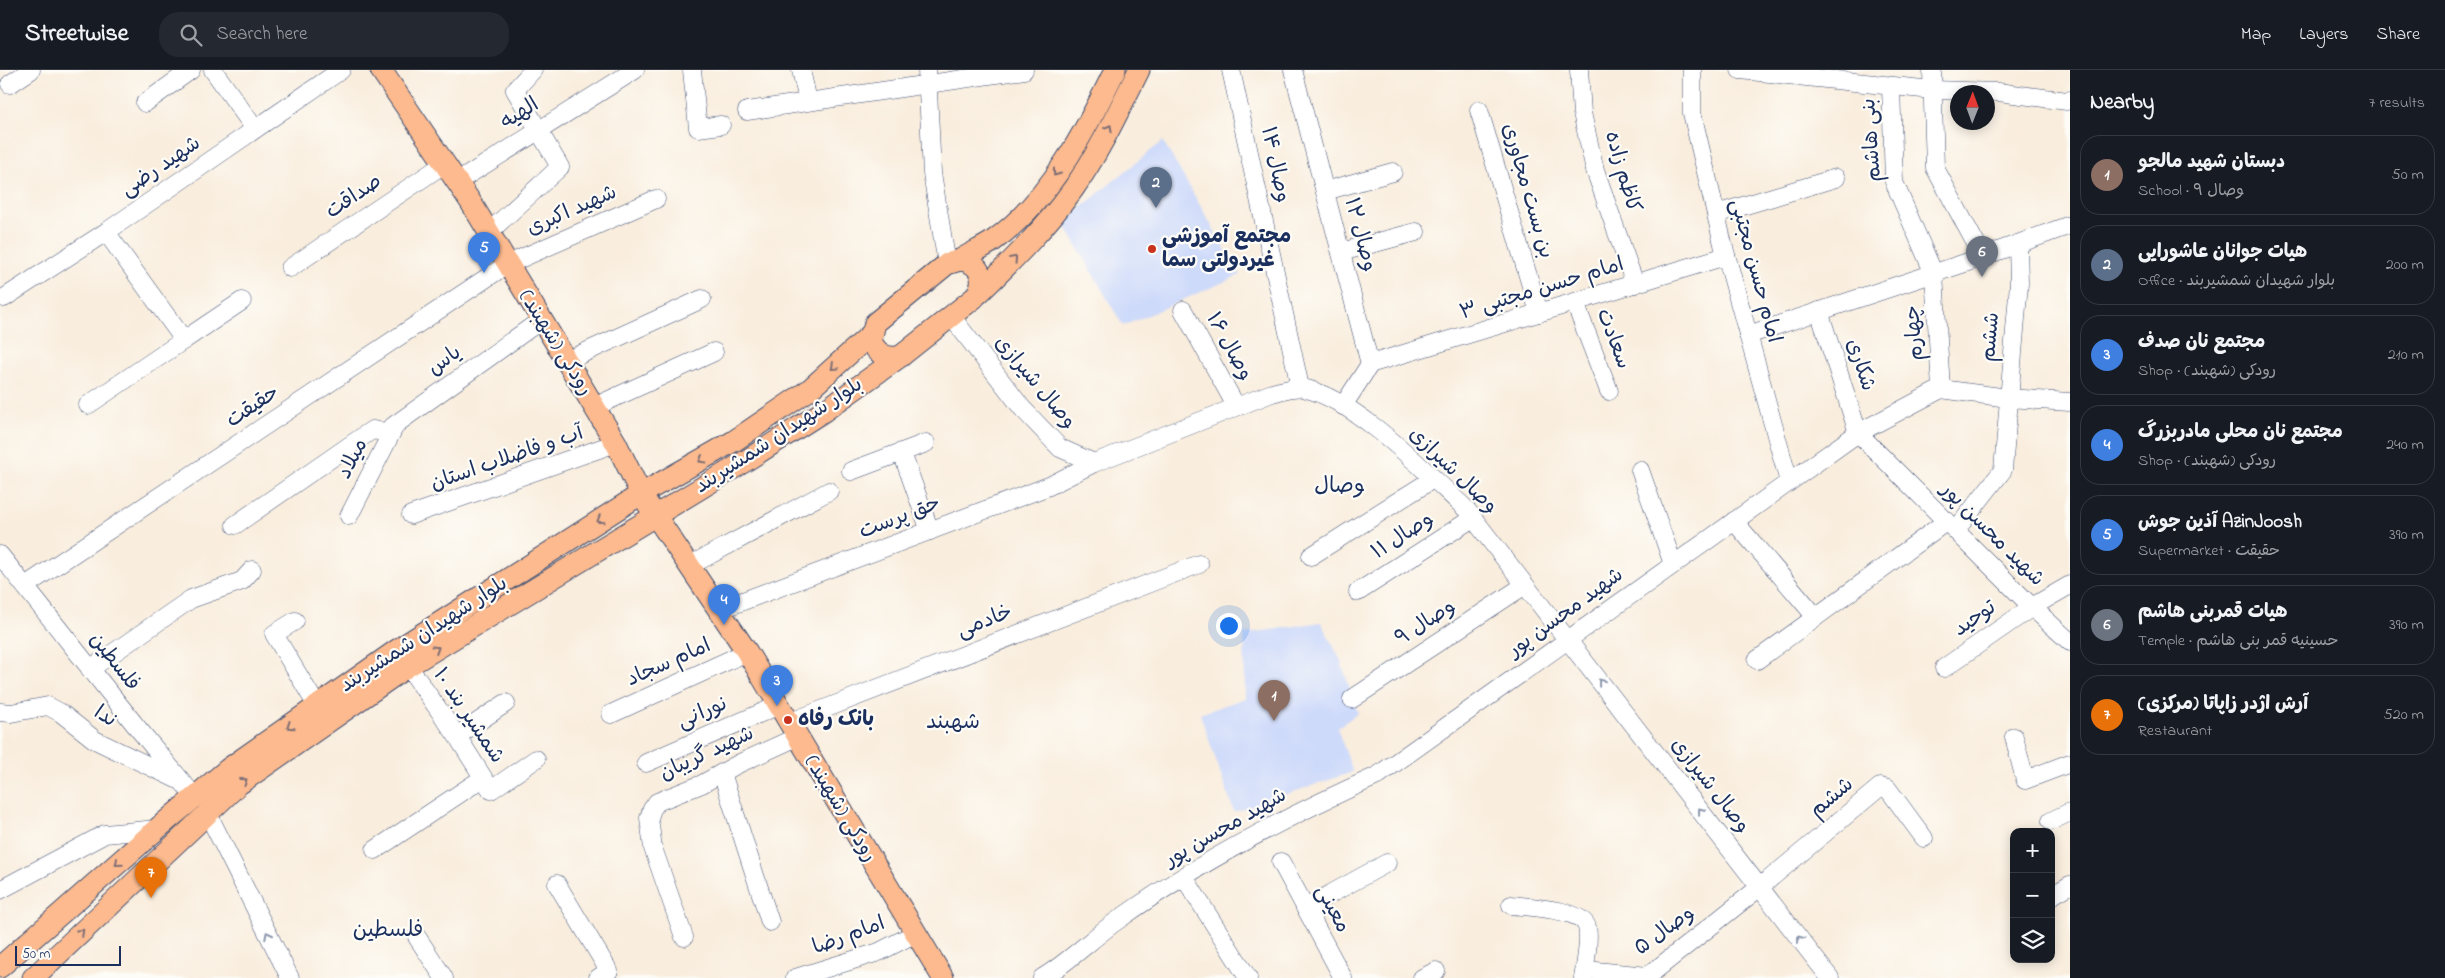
<!DOCTYPE html>
<html lang="en">
<head>
<meta charset="utf-8">
<style>
  :root { --surface:#171b24; --page:#242831; --text:#f1f3f6; --muted:#9ea1a6; --line:#363941; --accent:#8c9099 }
  body { margin:0; font-family:"Indie Flower","Playpen Sans Arabic",sans-serif; background:var(--page); color:var(--text) }
  .controls { position:absolute; right:15px; bottom:15px; display:grid; overflow:hidden; border-radius:10px; box-shadow:0 2px 12px #0003 }
  .controls button { width:45px; height:45px; display:grid; place-items:center; padding:0; border:0; border-bottom:1px solid var(--line); background:var(--surface); color:var(--text); font:25px sans-serif }
  .compass { position:absolute; left:1950px; top:15px; width:45px; height:45px; border-radius:50%; background:var(--surface); box-shadow:0 2px 12px #0003; rotate:1deg }
  .scale { position:absolute; left:15px; bottom:12px; width:106px; box-sizing:border-box; padding-left:5px; border:2px solid #1b2f5e; border-top:0; font-size:14px; line-height:18px; white-space:nowrap; color:#1b2f5e; -webkit-text-stroke:4px #fdfcf7; paint-order:stroke }
  .you { position:absolute; left:1228px; top:555px; width:18px; height:18px; margin:-12px; border:4px solid #fff; border-radius:50%; background:#1a73e8; box-shadow:0 0 0 8px #1a73e833 }
  .badge { display:grid; place-items:center; width:32px; height:32px; border-radius:50%; background:var(--accent); color:#fff; font-size:16px; font-weight:700 }
  .pin { position:absolute; translate:-50% -41px; filter:drop-shadow(0 1px 2px #0008) }
  .pin::after { content:''; position:absolute; top:26px; width:18px; height:15px; background:inherit; clip-path:polygon(0 0,100% 0,50% 100%) }
  .list { margin:0; padding:0; list-style:none }
  h2 { display:flex; justify-content:space-between; align-items:center; height:65px; margin:0; padding:0 20px; font-size:21px }
  h2 small { font-size:16px; font-weight:400; color:var(--muted) }
  .list li { display:grid; grid-template-columns:32px 1fr auto; gap:15px; align-items:center; box-sizing:border-box; height:80px; margin:0 10px 10px; padding:0 10px; border:1px solid var(--line); border-radius:20px }
  .list b { display:block; font-size:19px; white-space:nowrap }
  .list p { margin:0; font-size:16px; white-space:nowrap; color:var(--muted) }
  .list em { font-size:16px; font-style:normal; color:var(--muted) }
  .icon { flex:none; width:28px; height:28px; fill:none; stroke:currentColor; stroke-width:2; stroke-linecap:round; stroke-linejoin:round }
  .map { position:relative; flex:none; width:2070px; height:908px; overflow:hidden }
  header { display:flex; align-items:center; gap:30px; box-sizing:border-box; height:70px; padding:0 25px; background:var(--surface); border-bottom:1px solid var(--line) }
  header strong { font-size:24px }
  nav { display:flex; gap:28px; margin-inline-start:auto; font-size:18px }
  .search { width:350px; height:45px; background:var(--page); display:flex; align-items:center; gap:12px; box-sizing:border-box; padding:0 18px; border-radius:20px; color:var(--muted); font-size:19px }
  main { display:flex }
  aside { flex:1; background:var(--surface) }
  .map>svg:first-child { display:block }
  .built { fill:#cedafa }
  .lines { fill:none; stroke-linecap:round; stroke-linejoin:round }
  .minor-casing { stroke:#3c4c71; stroke-width:19 }
  .major-casing { stroke:#3c4c71; stroke-width:23 }
  .minor { stroke:#fff; stroke-width:18 }
  .major { stroke:#fcba8e; stroke-width:21 }
  .oneway { stroke:#806e74 }
  .oneway2 { stroke:#8d97ae }
  .poi-dot { fill:#c8321e; stroke:#fdfcf7; stroke-width:2 }
  .labels { text-anchor:middle; dominant-baseline:central; stroke-width:4.5; stroke-linejoin:round; paint-order:stroke }
  .street-label { font-size:21px; fill:#1b2f5e; stroke:#fdfcf7 }
  .poi-label { font-size:21px; font-weight:bold; fill:#1b2f5e; stroke:#fdfcf7; text-anchor:start }
  .neighbourhood-label { font-size:22px; fill:#1b2f5e; stroke:#fdfcf7 }
</style>
</head>
<body>
<header>
<strong>Streetwise</strong>
<div class="search"><svg class="icon" aria-label="search" viewBox="0 0 24 24"><circle cx="10" cy="10" r="6"/><path d="M15 15l6 6"/></svg>Search here</div>
<nav><a>Map</a><a>Layers</a><a>Share</a></nav>
</header>
<main>
<div class="map">
<svg width="2070" height="908" viewBox="0 0 2070 908">
  <rect width="100%" height="100%" fill="#fdfcf7"/>
  <filter id="ink" filterUnits="userSpaceOnUse"><feTurbulence type="fractalNoise" baseFrequency=".02" numOctaves="2"/><feDisplacementMap in="SourceGraphic" scale="10" xChannelSelector="R" yChannelSelector="G"/><feConvolveMatrix kernelMatrix="1 2 1 2 8 2 1 2 1" color-interpolation-filters="sRGB"/></filter>
  <filter id="wash" filterUnits="userSpaceOnUse"><feTurbulence type="fractalNoise" baseFrequency=".0096" numOctaves="4" result="noise"/><feDisplacementMap in="SourceGraphic" scale="20" xChannelSelector="R" yChannelSelector="G"/><feGaussianBlur stdDeviation="1.12" result="paint"/><feColorMatrix in="noise" values="0 0 0 0 0 0 0 0 0 0 0 0 0 0 0 0 0 1.4 0 .05"/><feComposite in="paint" operator="in"/></filter>
  <g filter="url(#wash)">
    <rect width="100%" height="100%" fill="#f9eddd"/>
    <g class="built">
      <path d="M 1163,71 L 1240,205 L 1123,256 L 1063,152 Z"/>
      <path d="M 1321,552 L 1340,589 L 1358,643 L 1337,658 L 1353,702 L 1234,742 L 1200,644 L 1245,628 L 1244,564 Z"/>
    </g>
  </g>
  <g filter="url(#ink)">
    <g class="lines">
      <g class="minor-casing">
        <g id="minor">
          <path d="M 213,0 L 255,59"/>
          <path d="M 692,0 L 698,58 L 721,55"/>
          <path d="M 801,0 L 808,31"/>
          <path d="M 927,0 L 932,103 L 947,194"/>
          <path d="M 1231,0 L 1300,317"/>
          <path d="M 1293,0 L 1370,294 L 1343,336"/>
          <path d="M 1579,0 L 1582,43 L 1595,100 L 1635,214"/>
          <path d="M 1692,0 L 1692,43 L 1723,174 L 1789,412"/>
          <path d="M 1740,0 L 1932,20 L 1998,22 L 2067,31 L 2070,30"/>
          <path d="M 1932,0 L 1935,98 L 1983,187"/>
          <path d="M 10,14 L 31,0"/>
          <path d="M 1891,16 L 1894,112 L 1934,204 L 1941,319"/>
          <path d="M 145,33 L 191,0"/>
          <path d="M 1479,40 L 1539,243"/>
          <path d="M 747,41 L 1024,0"/>
          <path d="M 457,112 L 635,0"/>
          <path d="M 1325,121 L 1393,102"/>
          <path d="M 1716,144 L 1836,108"/>
          <path d="M 488,163 L 560,97 L 515,20 L 533,0"/>
          <path d="M 1341,182 L 1416,162"/>
          <path d="M 290,198 L 444,94"/>
          <path d="M 4,228 L 106,162 L 341,0"/>
          <path d="M 1575,233 L 1609,321"/>
          <path d="M 1183,240 L 1236,336"/>
          <path d="M 1819,241 L 1858,363 L 1941,319 L 2008,328 L 2070,332"/>
          <path d="M 951,246 L 1022,338 L 1060,378 L 1094,393"/>
          <path d="M 1748,265 L 1965,193 L 2070,155"/>
          <path d="M 184,270 L 242,231"/>
          <path d="M 566,291 L 702,229"/>
          <path d="M 1370,294 L 1726,186"/>
          <path d="M 88,335 L 184,270 L 106,162"/>
          <path d="M 594,337 L 714,282"/>
          <path d="M 902,383 L 930,461"/>
          <path d="M 1640,400 L 1673,494"/>
          <path d="M 851,401 L 926,373"/>
          <path d="M 411,445 L 616,373"/>
          <path d="M 349,446 L 396,354"/>
          <path d="M 1734,451 L 1816,547"/>
          <path d="M 235,455 L 372,360 L 385,362 L 541,250"/>
          <path d="M 1956,460 L 2003,400 L 2019,213 L 2018,174"/>
          <path d="M 0,485 L 136,656 L 194,726"/>
          <path d="M 1311,486 L 1433,409"/>
          <path d="M 689,496 L 829,421"/>
          <path d="M 25,516 L 506,195 L 656,129"/>
          <path d="M 1358,522 L 1473,448"/>
          <path d="M 719,540 L 1049,416 L 1094,393 L 1272,323 C 1281,321 1294,316 1303,318 C 1355,329 1426,402 1466,439 L 1830,908"/>
          <path d="M 295,551 L 274,564 L 317,636"/>
          <path d="M 1757,590 L 1947,451"/>
          <path d="M 408,596 L 457,666 L 491,720 L 536,689"/>
          <path d="M 1944,598 L 2032,537 L 2070,515"/>
          <path d="M 90,599 L 191,529 L 242,511 L 252,500"/>
          <path d="M 1352,629 L 1525,515"/>
          <path d="M 0,642 L 11,643 L 48,636 L 61,643 L 95,670 L 176,709"/>
          <path d="M 611,644 L 747,582"/>
          <path d="M 788,653 L 1199,494"/>
          <path d="M 457,666 L 506,633"/>
          <path d="M 2014,667 L 2025,710 L 2070,693"/>
          <path d="M 646,693 L 777,636"/>
          <path d="M 722,703 L 770,852"/>
          <path d="M 207,742 L 290,908"/>
          <path d="M 2051,751 L 2070,742"/>
          <path d="M 375,780 L 483,708"/>
          <path d="M 1281,792 L 1343,908"/>
          <path d="M 1184,807 L 1248,908"/>
          <path d="M 557,814 L 609,901 L 598,908"/>
          <path d="M 0,820 L 105,764 L 157,759"/>
          <path d="M 2051,826 L 2070,815"/>
          <path d="M 1511,835 C 1528,837 1582,839 1587,857 C 1590,868 1585,897 1583,908"/>
          <path d="M 1305,838 L 1387,793"/>
          <path d="M 417,867 L 444,908"/>
          <path d="M 684,867 L 653,778 L 649,748 L 652,739 L 657,732 L 702,714 L 738,694 L 797,667"/>
          <path d="M 1585,900 L 1648,906 L 1760,817 L 1880,717 L 1888,719 L 1924,768"/>
          <path d="M 795,908 L 879,882 L 916,863"/>
          <path d="M 1042,908 C 1069,892 1092,868 1118,850 C 1198,793 1287,746 1377,706 L 1858,363 L 2032,537 L 2070,572"/>
          <path d="M 1422,908 L 1436,901"/>
        </g>
      </g>
      <g class="major-casing">
        <g id="major">
          <path d="M 381,0 L 470,131 L 616,373 L 641,424 L 747,582 L 943,908"/>
          <path d="M 960,190 C 981,192 988,212 974,228 L 901,286 C 887,290 876,284 871,270 L 875,253 L 947,194 Z"/>
          <path d="M 960,190 C 971,183 983,178 993,171 C 1050,130 1085,62 1115,0"/>
          <path d="M 979,223 C 1012,191 1047,156 1074,118 C 1100,81 1119,40 1139,0"/>
          <path d="M 0,897 L 157,759 L 228,699 L 397,580 L 641,424 L 734,371 L 809,320 L 871,264"/>
          <path d="M 33,908 L 239,714 L 408,596 L 747,390 L 824,341 L 901,286"/>
        </g>
      </g>
      <use href="#minor" class="minor"/>
      <use href="#major" class="major"/>
    </g>
    <defs><path id="oneway-chevron" d="M-2-3.5L2.5 0L-2 3.5" fill="none" stroke-width="1.6" stroke-linecap="round" stroke-linejoin="round" transform="scale(1.25)"/></defs>
    <g class="oneway">
      <use href="#oneway-chevron" transform="translate(1109 58) rotate(-61)"/>
      <use href="#oneway-chevron" transform="translate(1056 103) rotate(126)"/>
      <use href="#oneway-chevron" transform="translate(1014 189) rotate(-48)"/>
      <use href="#oneway-chevron" transform="translate(834 297) rotate(138)"/>
      <use href="#oneway-chevron" transform="translate(702 390) rotate(150)"/>
      <use href="#oneway-chevron" transform="translate(600 450) rotate(147)"/>
      <use href="#oneway-chevron" transform="translate(436 579) rotate(-32)"/>
      <use href="#oneway-chevron" transform="translate(290 656) rotate(145)"/>
      <use href="#oneway-chevron" transform="translate(244 711) rotate(-36)"/>
      <use href="#oneway-chevron" transform="translate(118 793) rotate(139)"/>
      <use href="#oneway-chevron" transform="translate(81 862) rotate(-44)"/>
    </g>
    <g class="oneway2">
      <use href="#oneway-chevron" transform="translate(1601 612) rotate(-128)"/>
      <use href="#oneway-chevron" transform="translate(1701 741) rotate(-128)"/>
      <use href="#oneway-chevron" transform="translate(268 865) rotate(-117)"/>
      <use href="#oneway-chevron" transform="translate(1800 869) rotate(-128)"/>
    </g>
  </g>
  <g class="poi-dot">
    <circle cx="1152" cy="179" r="5"/>
    <circle cx="788" cy="650" r="5"/>
  </g>
  <g class="labels">
    <g class="street-label">
      <text transform="translate(520 44) rotate(-32)">الهیه</text>
      <text transform="translate(1872 70) rotate(-94)">بنی هاشم</text>
      <text transform="translate(1275 95) rotate(78)">وصال ۱۴</text>
      <text transform="translate(161 97) rotate(-34)">شهید رضی</text>
      <text transform="translate(1622 102) rotate(74)">کاظم زاده</text>
      <text transform="translate(1527 121) rotate(74)">بن بست مجاوری</text>
      <text transform="translate(354 127) rotate(-34)">صداقت</text>
      <text transform="translate(572 141) rotate(-24)">شهید اکبری</text>
      <text transform="translate(1360 165) rotate(75)">وصال ۱۲</text>
      <text transform="translate(1755 201) rotate(75)">امام حسن مجتبی</text>
      <text transform="translate(1542 219) rotate(-17)">امام حسن مجتبی ۳</text>
      <text transform="translate(1915 263) rotate(-94)">چهارم</text>
      <text transform="translate(1991 267) rotate(-85)">ششم</text>
      <text transform="translate(1613 269) rotate(69)">سعادت</text>
      <text transform="translate(555 273) rotate(58)">رودکی (شهبند)</text>
      <text transform="translate(1229 277) rotate(61)">وصال ۱۶</text>
      <text transform="translate(445 291) rotate(-36)">یاس</text>
      <text transform="translate(1860 295) rotate(72)">شکاری</text>
      <text transform="translate(1035 313) rotate(50)">وصال شیرازی</text>
      <text transform="translate(253 337) rotate(-34)">حقیقت</text>
      <text transform="translate(779 366) rotate(-33)">بلوار شهیدان شمشیربند</text>
      <text transform="translate(353 389) rotate(-63)">میلاد</text>
      <text transform="translate(507 389) rotate(-19)">آب و فاضلاب استان</text>
      <text transform="translate(1453 401) rotate(44)">وصال شیرازی</text>
      <text transform="translate(900 448) rotate(-21)">حق پرست</text>
      <text transform="translate(1992 465) rotate(45)">شهید محسن پور</text>
      <text transform="translate(1403 466) rotate(-33)">وصال ۱۱</text>
      <text transform="translate(1566 543) rotate(-36)">شهید محسن پور</text>
      <text transform="translate(1975 549) rotate(-35)">توحید</text>
      <text transform="translate(985 552) rotate(-21)">خادمی</text>
      <text transform="translate(1426 553) rotate(-33)">وصال ۹</text>
      <text transform="translate(424 565) rotate(-33)">بلوار شهیدان شمشیربند</text>
      <text transform="translate(114 592) rotate(52)">فلسطین</text>
      <text transform="translate(669 593) rotate(-24)">امام سجاد</text>
      <text transform="translate(703 643) rotate(-23)">نورانی</text>
      <text transform="translate(468 646) rotate(56)">شمشیر بند ۱۰</text>
      <text transform="translate(105 647) rotate(33)">ندا</text>
      <text transform="translate(707 684) rotate(-25)">شهید گریبان</text>
      <text transform="translate(1710 716) rotate(52)">وصال شیرازی</text>
      <text transform="translate(1832 728) rotate(-40)">ششم</text>
      <text transform="translate(840 739) rotate(59)">رودکی (شهبند)</text>
      <text transform="translate(1226 758) rotate(-30)">شهید محسن پور</text>
      <text transform="translate(1332 839) rotate(62)">معینی</text>
      <text transform="translate(1665 861) rotate(-36)">وصال ۵</text>
      <text transform="translate(849 866) rotate(-20)">امام رضا</text>
    </g>
    <g class="poi-label">
      <text x="1162" y="167">مجتمع آموزشی<tspan x="1162" dy="24">غیردولتی سما</tspan></text>
      <text x="798" y="650">بانک رفاه</text>
    </g>
    <g class="neighbourhood-label">
      <text x="1340" y="417">وصال</text>
      <text x="953" y="653">شهبند</text>
      <text x="388" y="861">فلسطین</text>
    </g>
  </g>
</svg>
<div class="controls">
<button>+</button>
<button>−</button>
<button><svg class="icon" aria-label="layers" viewBox="0 0 24 24"><path d="M12 4l9 5-9 5-9-5zM3 14l9 5 9-5"/></svg></button>
</div>
<svg class="compass" viewBox="-18 -18 36 36"><path d="M0-13l5 13h-10z" fill="#e53935"/><path d="M0 13l5-13h-10z" fill="#9ea1a6"/></svg>
<div class="scale">50 m</div>
<div class="you"></div>
<div class="pin badge" style="left:1274px;top:651px;background:#8d6e63">1</div>
<div class="pin badge" style="left:1156px;top:138px;background:#5c6f8a">2</div>
<div class="pin badge" style="left:777px;top:636px;background:#3f7fe0">3</div>
<div class="pin badge" style="left:724px;top:555px;background:#3f7fe0">4</div>
<div class="pin badge" style="left:484px;top:203px;background:#3f7fe0">5</div>
<div class="pin badge" style="left:1982px;top:207px;background:#6b7280">6</div>
<div class="pin badge" style="left:151px;top:828px;background:#e8710a">7</div>
</div>
<aside>
<h2>Nearby<small>7 results</small></h2>
<ul class="list">
<li><span class="badge" style="background:#8d6e63">1</span><div><b>دبستان شهید مالجو</b><p>School · وصال ۹</p></div><em>50 m</em></li>
<li><span class="badge" style="background:#5c6f8a">2</span><div><b>هیات جوانان عاشورایی</b><p>Office · بلوار شهیدان شمشیربند</p></div><em>200 m</em></li>
<li><span class="badge" style="background:#3f7fe0">3</span><div><b>مجتمع نان صدف</b><p>Shop · رودکی (شهبند)</p></div><em>210 m</em></li>
<li><span class="badge" style="background:#3f7fe0">4</span><div><b>مجتمع نان محلی مادربزرگ</b><p>Shop · رودکی (شهبند)</p></div><em>240 m</em></li>
<li><span class="badge" style="background:#3f7fe0">5</span><div><b>آذین جوش AzinJoosh</b><p>Supermarket · حقیقت</p></div><em>390 m</em></li>
<li><span class="badge" style="background:#6b7280">6</span><div><b>هیات قمربنی هاشم</b><p>Temple · حسینیه قمر بنی هاشم</p></div><em>390 m</em></li>
<li><span class="badge" style="background:#e8710a">7</span><div><b>آرش اژدر زاپاتا (مرکزی)</b><p>Restaurant</p></div><em>520 m</em></li>
</ul>
</aside>
</main>
</body>
</html>
